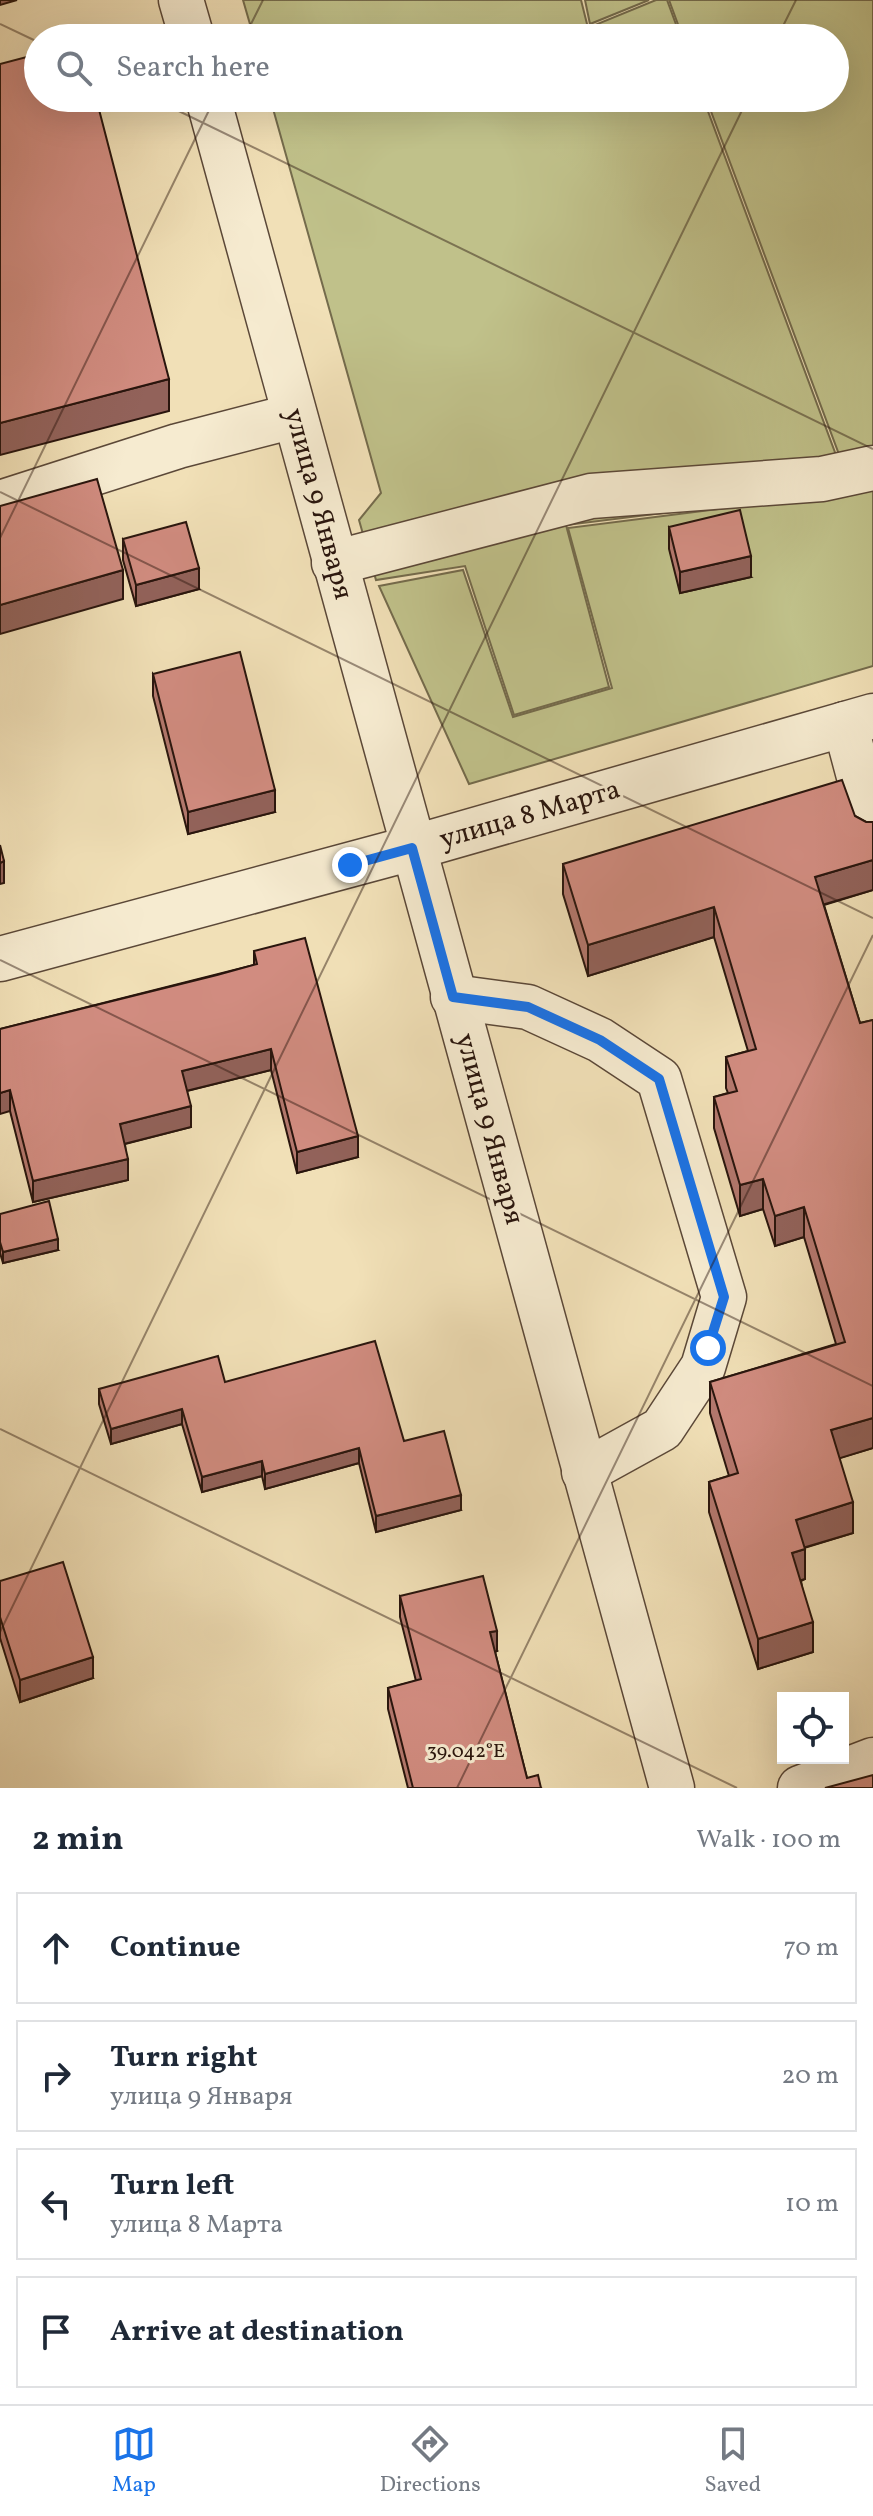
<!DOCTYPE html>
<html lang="en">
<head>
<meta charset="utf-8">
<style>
  :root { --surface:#fff; --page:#f2f2f3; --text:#1f2937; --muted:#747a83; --line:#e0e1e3; --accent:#1a73e8 }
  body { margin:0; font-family:Vollkorn,serif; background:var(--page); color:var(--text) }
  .controls { position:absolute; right:24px; bottom:24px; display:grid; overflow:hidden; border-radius:0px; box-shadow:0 8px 32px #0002 }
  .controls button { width:72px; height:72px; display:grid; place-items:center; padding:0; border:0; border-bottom:2px solid var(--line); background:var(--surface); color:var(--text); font:40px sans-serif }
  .stop { position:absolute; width:24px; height:24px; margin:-18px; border:6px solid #1a73e8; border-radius:50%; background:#fff }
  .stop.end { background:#1a73e8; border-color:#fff; box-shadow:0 2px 8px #0008 }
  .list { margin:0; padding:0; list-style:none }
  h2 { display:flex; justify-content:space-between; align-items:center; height:104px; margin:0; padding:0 32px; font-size:34px }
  h2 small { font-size:26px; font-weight:400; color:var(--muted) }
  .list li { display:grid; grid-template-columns:52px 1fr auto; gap:24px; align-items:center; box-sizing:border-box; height:112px; margin:0 16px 16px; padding:0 16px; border:2px solid var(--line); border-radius:0px }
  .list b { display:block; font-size:30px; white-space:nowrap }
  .list p { margin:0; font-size:26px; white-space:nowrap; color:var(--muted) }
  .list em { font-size:26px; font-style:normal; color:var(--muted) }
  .icon { flex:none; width:44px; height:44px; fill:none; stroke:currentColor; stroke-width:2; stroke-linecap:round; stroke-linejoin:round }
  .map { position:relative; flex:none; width:873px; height:1788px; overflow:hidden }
  .search { position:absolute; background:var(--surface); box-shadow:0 8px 32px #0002; left:24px; right:24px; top:24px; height:88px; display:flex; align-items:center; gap:20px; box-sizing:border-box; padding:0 28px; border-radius:44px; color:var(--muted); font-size:30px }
  .sheet { height:616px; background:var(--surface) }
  nav { display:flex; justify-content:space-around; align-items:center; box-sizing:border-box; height:112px; border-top:2px solid var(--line); background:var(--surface); font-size:22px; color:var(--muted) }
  nav a { display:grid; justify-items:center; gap:4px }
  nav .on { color:var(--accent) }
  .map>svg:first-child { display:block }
  .green { fill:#c0c18a; stroke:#746b4c; stroke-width:2 }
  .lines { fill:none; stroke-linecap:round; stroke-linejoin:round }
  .minor-casing { stroke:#5b4838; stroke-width:47 }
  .minor { stroke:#f6ebd0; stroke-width:44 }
  .wall { fill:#b4786e; stroke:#29150d; stroke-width:2 }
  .shaded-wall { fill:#92625a; stroke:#29150d; stroke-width:2 }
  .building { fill:#d18c80; stroke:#29150d; stroke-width:2 }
  .route { stroke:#1a73e8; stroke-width:10 }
  .ticks { fill:none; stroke:#29150d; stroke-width:2; stroke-opacity:0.45 }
  .labels { text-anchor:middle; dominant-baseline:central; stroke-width:6; stroke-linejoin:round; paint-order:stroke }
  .street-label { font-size:28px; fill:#29150d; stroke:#f6ebd0 }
  .ticks-label { font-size:20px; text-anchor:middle; fill:#29150d; stroke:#f6ebd0; stroke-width:6; stroke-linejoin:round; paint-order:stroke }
</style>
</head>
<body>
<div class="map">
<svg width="873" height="1788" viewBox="0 0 873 1788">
  <rect width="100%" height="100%" fill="#f1e0b7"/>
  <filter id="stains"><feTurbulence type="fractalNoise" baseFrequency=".0025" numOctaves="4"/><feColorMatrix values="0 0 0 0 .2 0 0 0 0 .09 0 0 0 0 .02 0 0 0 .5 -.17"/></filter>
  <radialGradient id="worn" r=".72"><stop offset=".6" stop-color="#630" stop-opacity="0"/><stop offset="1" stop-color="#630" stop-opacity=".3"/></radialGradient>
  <g class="green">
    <path d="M 243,0 L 581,0 L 588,28 L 656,0 L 667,0 L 681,38 L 254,38 Z"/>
    <path d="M 585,0 L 649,0 L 590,24 Z"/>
    <path d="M 669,0 L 873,0 L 873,666 L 469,784 L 379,586 L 463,570 L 513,717 L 612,688 L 568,528 L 853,492 L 706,98 L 835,98 L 835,38 L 683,38 Z"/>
    <path d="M 270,98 L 703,98 L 849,490 L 566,525 L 609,687 L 514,715 L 465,566 L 376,580 L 359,520 L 381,493 Z"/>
  </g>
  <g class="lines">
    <g class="minor-casing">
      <g id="minor">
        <path d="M 181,0 L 192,38"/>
        <path d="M 208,98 L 672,1788"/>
        <path d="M 0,503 L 178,446 L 294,416"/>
        <path d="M 334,563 L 591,496 L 822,479 L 873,468"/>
        <path d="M 845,724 L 873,829"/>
        <path d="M 0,959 L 412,848 L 873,716"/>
        <path d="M 453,997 L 528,1007 L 600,1040 L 659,1079 L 724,1297 L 703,1367 L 662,1429 L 584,1472"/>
        <path d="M 800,1788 L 873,1760"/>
      </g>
    </g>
    <use href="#minor" class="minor"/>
  </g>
  <g class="wall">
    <path d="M 669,527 L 751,577 L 680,593 L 669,549 Z"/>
    <path d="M 123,539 L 199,589 L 136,606 L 123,560 Z"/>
    <path d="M 153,674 L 275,812 L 188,834 L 153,696 Z"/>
    <path d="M 855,816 L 866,822 L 873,822 L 873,890 L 824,905 L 860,1023 L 873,1020 L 873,1448 L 839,1458 L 853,1533 L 804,1548 L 805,1579 L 801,1581 L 813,1652 L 758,1669 L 709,1512 L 709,1482 L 729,1476 L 710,1413 L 710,1382 L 836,1344 L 804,1237 L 775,1246 L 763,1209 L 740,1216 L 714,1128 L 714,1097 L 728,1093 L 726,1088 L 726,1057 L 748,1051 L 714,937 L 588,976 L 563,894 L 563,864 Z"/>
    <path d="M 254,951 L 358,1157 L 297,1173 L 271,1070 L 187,1091 L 191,1127 L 125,1144 L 128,1180 L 33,1202 L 10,1111 L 0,1029 L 254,965 Z"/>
    <path d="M 0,1214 L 58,1250 L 3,1263 L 0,1253 Z"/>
    <path d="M 225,1382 L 404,1441 L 461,1510 L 376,1532 L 359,1463 L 265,1489 L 262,1476 L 202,1492 L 182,1424 L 111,1444 L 99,1404 L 99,1389 Z"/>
    <path d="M 0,1581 L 93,1678 L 20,1702 L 0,1638 Z"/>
    <path d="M 400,1596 L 497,1651 L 495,1652 L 527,1778 L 541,1788 L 408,1788 L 388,1709 L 388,1688 L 416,1681 L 400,1617 Z"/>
  </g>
  <g class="shaded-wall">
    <path d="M 0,0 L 17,0 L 0,5 Z"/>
    <path d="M 169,379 L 169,411 L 0,455 L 0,423 Z"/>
    <path d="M 751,556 L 751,577 L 680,593 L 680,572 Z"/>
    <path d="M 199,568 L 199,589 L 136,606 L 136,585 Z"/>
    <path d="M 123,570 L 123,599 L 0,634 L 0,605 Z"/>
    <path d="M 275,790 L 275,812 L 188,834 L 188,812 Z"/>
    <path d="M 873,860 L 873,890 L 815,907 L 815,877 Z"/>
    <path d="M 4,861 L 4,883 L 0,884 L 0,863 Z"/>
    <path d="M 714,907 L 714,937 L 588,976 L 588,945 Z"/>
    <path d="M 271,1049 L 271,1070 L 182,1092 L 182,1071 Z"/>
    <path d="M 10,1090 L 10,1111 L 0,1114 L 0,1093 Z"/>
    <path d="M 191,1106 L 191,1127 L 120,1145 L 120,1124 Z"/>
    <path d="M 358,1136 L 358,1157 L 297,1173 L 297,1152 Z"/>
    <path d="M 128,1159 L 128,1180 L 33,1202 L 33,1181 Z"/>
    <path d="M 763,1179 L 763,1209 L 740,1216 L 740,1185 Z"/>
    <path d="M 804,1207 L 804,1237 L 775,1246 L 775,1216 Z"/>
    <path d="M 58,1239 L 58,1250 L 3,1263 L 3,1252 Z"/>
    <path d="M 182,1409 L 182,1424 L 111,1444 L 111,1429 Z"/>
    <path d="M 873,1418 L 873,1448 L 831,1461 L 831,1430 Z"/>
    <path d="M 359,1448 L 359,1463 L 265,1489 L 265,1474 Z"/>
    <path d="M 262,1461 L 262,1476 L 202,1492 L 202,1477 Z"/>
    <path d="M 461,1495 L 461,1510 L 376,1532 L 376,1516 Z"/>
    <path d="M 853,1502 L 853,1533 L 796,1550 L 796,1520 Z"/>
    <path d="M 805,1549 L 805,1579 L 792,1583 L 792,1553 Z"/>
    <path d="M 813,1622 L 813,1652 L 758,1669 L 758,1639 Z"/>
    <path d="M 497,1631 L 497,1651 L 490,1653 L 490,1632 Z"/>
    <path d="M 93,1657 L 93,1678 L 20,1702 L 20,1680 Z"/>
  </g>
  <g class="building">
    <path d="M 38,54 L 38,98 L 96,98 L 169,379 L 0,423 L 0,64 Z"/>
    <path d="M 97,479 L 123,570 L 0,605 L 0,506 Z"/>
    <path d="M 740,510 L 751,556 L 680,572 L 669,527 Z"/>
    <path d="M 186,522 L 199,568 L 136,585 L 123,539 Z"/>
    <path d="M 240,652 L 275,790 L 188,812 L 153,674 Z"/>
    <path d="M 842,780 L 855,816 L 866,822 L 873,822 L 873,860 L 815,877 L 860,1023 L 873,1020 L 873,1418 L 831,1430 L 853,1502 L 796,1520 L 805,1549 L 792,1553 L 813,1622 L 758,1639 L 709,1482 L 738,1473 L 710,1382 L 845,1342 L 804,1207 L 775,1216 L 763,1179 L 740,1185 L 714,1097 L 737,1091 L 726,1057 L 756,1049 L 714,907 L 588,945 L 563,864 Z"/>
    <path d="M 0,845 L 4,861 L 0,863 Z"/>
    <path d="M 305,938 L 358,1136 L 297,1152 L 271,1049 L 182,1071 L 191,1106 L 120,1124 L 128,1159 L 33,1181 L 10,1090 L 0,1093 L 0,1029 L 217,975 L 257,964 L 254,951 Z"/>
    <path d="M 49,1201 L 58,1239 L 3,1252 L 0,1242 L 0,1214 Z"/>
    <path d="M 375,1341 L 404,1441 L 444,1431 L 461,1495 L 376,1516 L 359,1448 L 265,1474 L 262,1461 L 202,1477 L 182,1409 L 111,1429 L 99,1389 L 218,1356 L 225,1382 Z"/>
    <path d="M 63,1562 L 93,1657 L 20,1680 L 0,1617 L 0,1581 Z"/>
    <path d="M 483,1576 L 497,1631 L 490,1632 L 527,1778 L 538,1775 L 541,1788 L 413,1788 L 388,1688 L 421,1679 L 400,1596 Z"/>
    <path d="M 873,1775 L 873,1788 L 825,1788 Z"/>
  </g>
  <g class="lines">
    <path class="route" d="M 350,865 L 412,848 L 453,997 L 528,1007 L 600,1040 L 659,1079 L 724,1297 L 708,1348"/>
  </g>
  <path class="ticks" d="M 0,24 L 38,42M 244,38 L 263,0M 777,38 L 796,0M 152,98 L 873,449M 0,492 L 873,918M 0,538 L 215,98M 0,960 L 873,1386M 0,1429 L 737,1788M 0,1632 L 748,98M 457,1788 L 873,935"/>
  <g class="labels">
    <g class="street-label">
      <text transform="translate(318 504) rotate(75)">улица 9 Января</text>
      <text transform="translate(530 815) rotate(-16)">улица 8 Марта</text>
      <text transform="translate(489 1129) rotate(75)">улица 9 Января</text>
    </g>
  </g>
  <g class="ticks-label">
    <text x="466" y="1757">39.042°E</text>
  </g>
  <rect width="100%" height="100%" filter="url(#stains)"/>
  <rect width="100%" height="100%" fill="url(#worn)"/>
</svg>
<div class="controls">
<button><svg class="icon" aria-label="locate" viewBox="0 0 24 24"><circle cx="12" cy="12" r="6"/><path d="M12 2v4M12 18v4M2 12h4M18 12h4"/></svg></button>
</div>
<div class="stop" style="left:708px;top:1348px"></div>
<div class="stop end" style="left:350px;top:865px"></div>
<div class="search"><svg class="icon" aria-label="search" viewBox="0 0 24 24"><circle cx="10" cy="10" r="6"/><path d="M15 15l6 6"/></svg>Search here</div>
</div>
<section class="sheet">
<h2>2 min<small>Walk · 100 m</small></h2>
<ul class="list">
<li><svg class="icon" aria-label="ahead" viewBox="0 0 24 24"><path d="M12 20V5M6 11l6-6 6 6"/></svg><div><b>Continue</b></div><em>70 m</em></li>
<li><svg class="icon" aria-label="right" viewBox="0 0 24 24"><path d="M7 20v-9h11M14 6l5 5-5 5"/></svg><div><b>Turn right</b><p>улица 9 Января</p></div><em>20 m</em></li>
<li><svg class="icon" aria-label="left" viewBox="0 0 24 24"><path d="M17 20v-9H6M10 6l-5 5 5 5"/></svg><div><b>Turn left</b><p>улица 8 Марта</p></div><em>10 m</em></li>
<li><svg class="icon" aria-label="arrive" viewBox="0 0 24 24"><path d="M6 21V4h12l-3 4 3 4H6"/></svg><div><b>Arrive at destination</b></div></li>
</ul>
</section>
<nav>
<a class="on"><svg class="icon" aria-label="map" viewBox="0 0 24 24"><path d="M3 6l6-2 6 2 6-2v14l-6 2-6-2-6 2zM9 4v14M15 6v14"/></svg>Map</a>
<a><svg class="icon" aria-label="directions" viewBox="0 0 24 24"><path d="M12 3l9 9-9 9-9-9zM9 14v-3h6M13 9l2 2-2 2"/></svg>Directions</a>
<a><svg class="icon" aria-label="saved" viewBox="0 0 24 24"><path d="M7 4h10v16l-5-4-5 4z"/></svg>Saved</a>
</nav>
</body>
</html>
